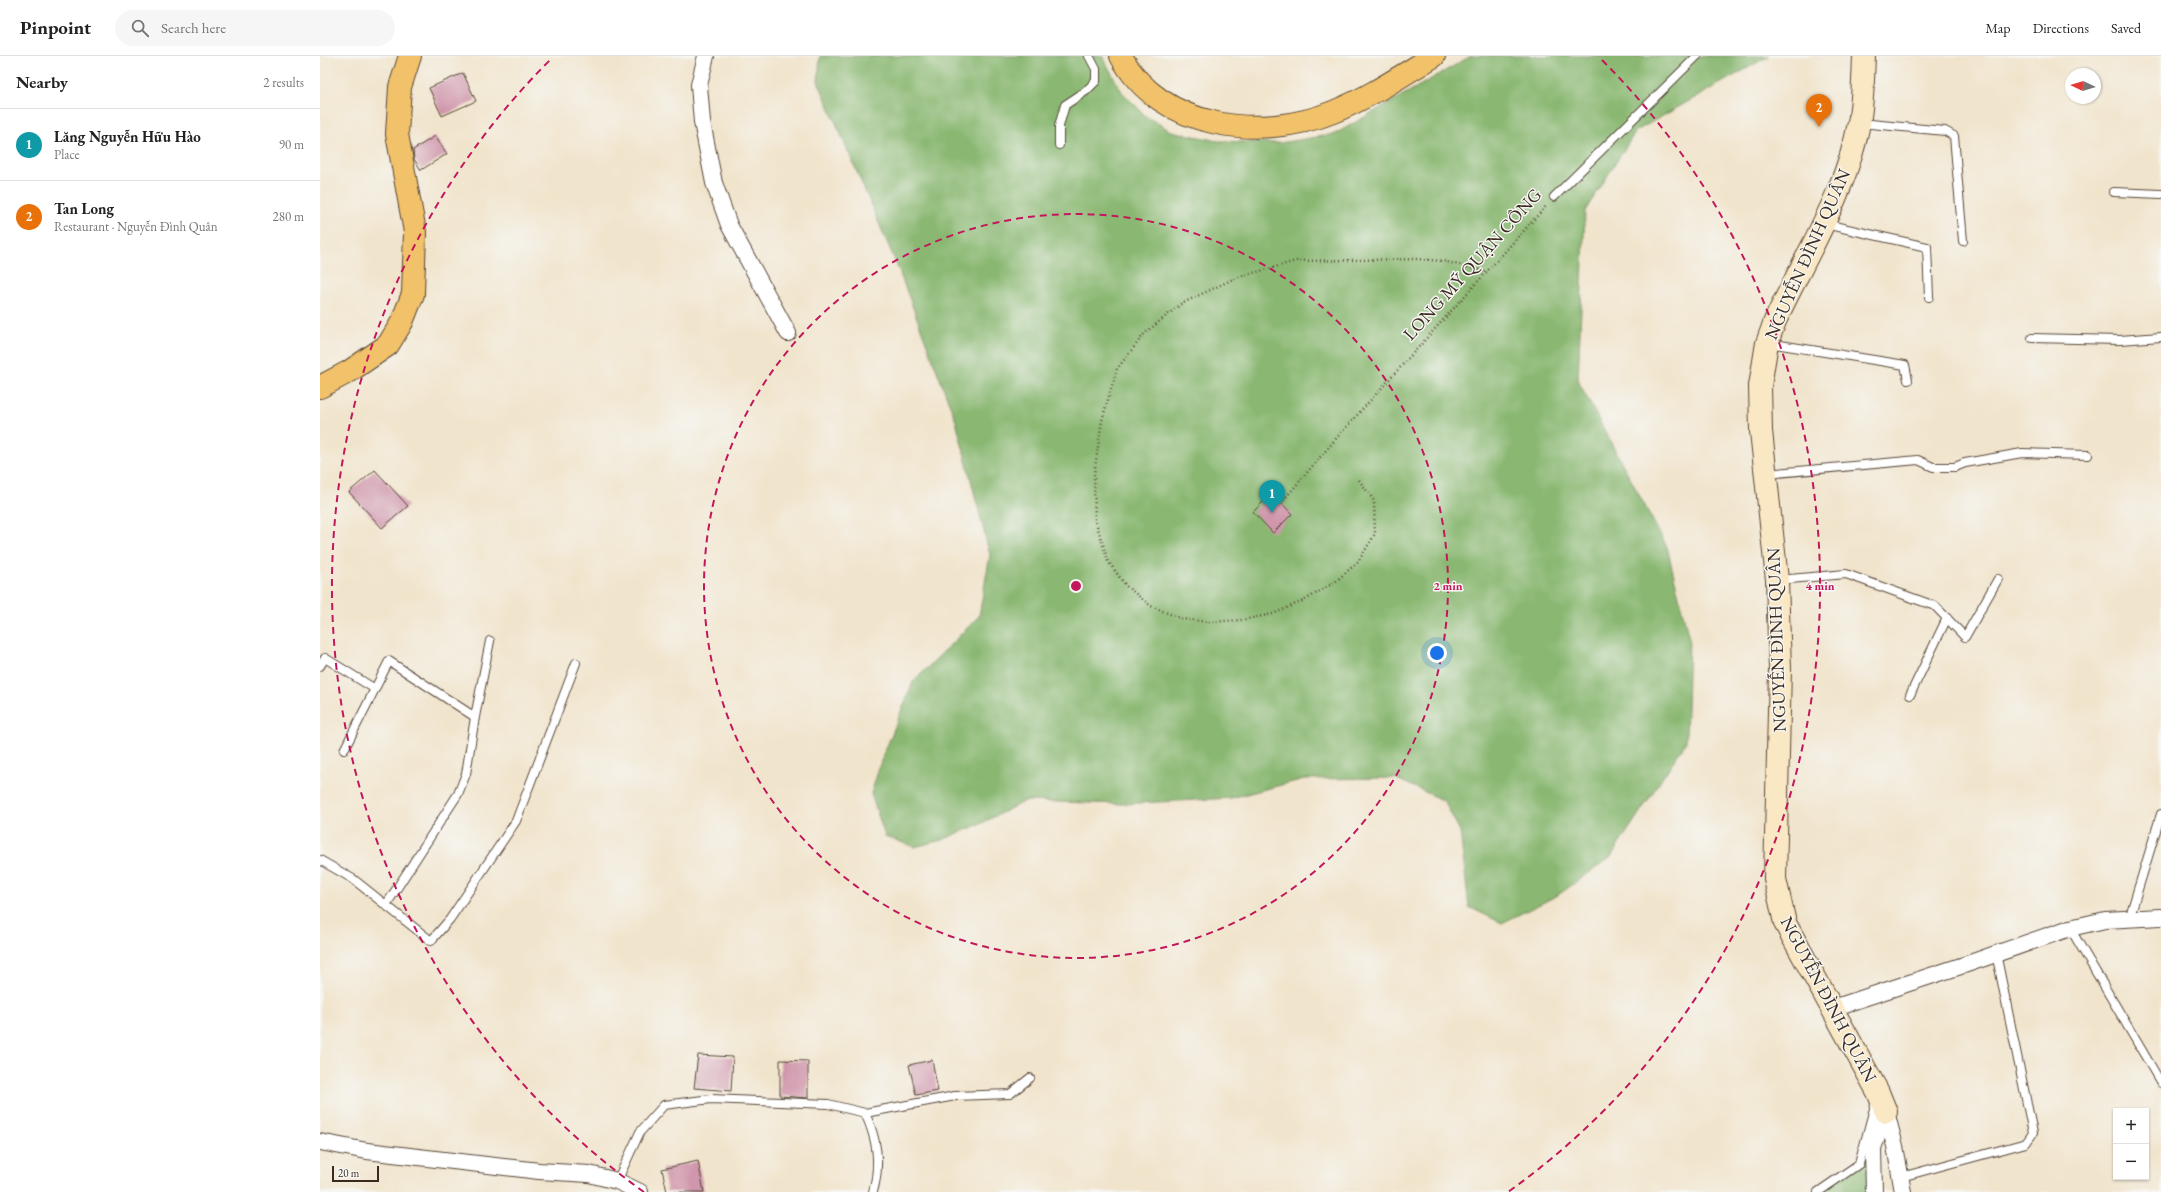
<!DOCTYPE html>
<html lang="en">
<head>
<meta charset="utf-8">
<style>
  :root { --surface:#fff; --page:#f6f6f6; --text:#222; --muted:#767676; --line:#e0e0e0; --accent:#2563eb }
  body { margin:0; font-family:"EB Garamond",serif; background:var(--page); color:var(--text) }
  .controls { position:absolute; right:12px; bottom:12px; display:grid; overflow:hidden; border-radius:0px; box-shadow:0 1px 3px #0004 }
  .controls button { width:36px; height:36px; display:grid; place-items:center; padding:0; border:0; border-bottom:1px solid var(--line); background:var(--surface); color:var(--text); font:20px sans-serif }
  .compass { position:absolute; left:1745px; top:12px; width:36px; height:36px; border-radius:50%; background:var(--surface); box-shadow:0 1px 3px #0004; rotate:274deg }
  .scale { position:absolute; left:12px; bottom:10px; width:47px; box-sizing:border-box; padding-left:4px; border:2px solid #3b2a1e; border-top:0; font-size:11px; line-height:14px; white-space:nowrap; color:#3b2a1e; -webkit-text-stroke:3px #f6f6f2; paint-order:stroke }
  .you { position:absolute; left:1117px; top:597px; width:14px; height:14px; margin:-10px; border:3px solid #fff; border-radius:50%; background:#1a73e8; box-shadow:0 0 0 6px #1a73e833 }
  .badge { display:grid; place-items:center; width:26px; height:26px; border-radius:50%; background:var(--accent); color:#fff; font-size:13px; font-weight:700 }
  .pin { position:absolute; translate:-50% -33px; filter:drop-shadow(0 1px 2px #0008) }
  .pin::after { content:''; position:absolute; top:21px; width:14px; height:12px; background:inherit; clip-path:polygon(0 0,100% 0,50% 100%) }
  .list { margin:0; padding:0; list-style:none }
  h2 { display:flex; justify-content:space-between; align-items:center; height:52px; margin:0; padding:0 16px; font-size:17px }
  h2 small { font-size:13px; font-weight:400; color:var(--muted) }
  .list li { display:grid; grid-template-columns:26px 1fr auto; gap:12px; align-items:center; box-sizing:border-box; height:72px; padding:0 16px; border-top:1px solid var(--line) }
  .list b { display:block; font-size:15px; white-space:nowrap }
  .list p { margin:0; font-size:13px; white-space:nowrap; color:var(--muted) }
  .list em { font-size:13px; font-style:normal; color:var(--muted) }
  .icon { flex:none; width:22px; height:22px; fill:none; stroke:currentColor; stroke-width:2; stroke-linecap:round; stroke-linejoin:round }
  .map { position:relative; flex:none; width:1841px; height:1136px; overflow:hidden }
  header { display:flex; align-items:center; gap:24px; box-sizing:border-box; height:56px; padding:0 20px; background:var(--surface); border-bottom:1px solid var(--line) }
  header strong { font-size:19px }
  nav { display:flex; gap:22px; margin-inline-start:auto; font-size:14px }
  .search { width:280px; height:36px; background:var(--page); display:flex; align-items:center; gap:10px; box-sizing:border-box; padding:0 14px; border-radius:22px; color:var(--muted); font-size:15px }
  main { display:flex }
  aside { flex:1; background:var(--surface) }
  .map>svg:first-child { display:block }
  .forest { fill:#8ab872; stroke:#627148 }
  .building { fill:#d097ac }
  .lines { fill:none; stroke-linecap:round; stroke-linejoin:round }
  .lane-casing { stroke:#564638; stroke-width:10 }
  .street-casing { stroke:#564638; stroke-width:18 }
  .secondary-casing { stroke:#564638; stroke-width:24 }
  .primary-casing { stroke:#564638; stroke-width:24 }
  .path { stroke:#564638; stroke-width:2.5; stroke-dasharray:1 3; stroke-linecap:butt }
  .lane { stroke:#fff; stroke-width:8 }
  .street { stroke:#fff; stroke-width:16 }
  .secondary { stroke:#fae7c3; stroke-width:22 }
  .primary { stroke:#f2c26a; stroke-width:22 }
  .ring { fill:none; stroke:#c2185b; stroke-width:2; stroke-dasharray:7 5 }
  .labels { text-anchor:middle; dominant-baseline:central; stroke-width:3; stroke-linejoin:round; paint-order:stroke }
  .street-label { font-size:18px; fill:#3b2a1e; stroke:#f6f6f2 }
  .centre { fill:#c2185b; stroke:#f6f6f2; stroke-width:2 }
  .ring-label { font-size:12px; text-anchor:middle; font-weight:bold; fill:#c2185b; stroke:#f6f6f2; stroke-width:3; stroke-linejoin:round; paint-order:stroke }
</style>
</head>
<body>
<header>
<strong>Pinpoint</strong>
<div class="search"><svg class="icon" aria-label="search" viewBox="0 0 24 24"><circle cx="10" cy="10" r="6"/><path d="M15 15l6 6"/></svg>Search here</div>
<nav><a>Map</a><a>Directions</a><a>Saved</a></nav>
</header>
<main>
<aside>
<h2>Nearby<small>2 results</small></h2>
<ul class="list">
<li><span class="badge" style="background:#0f9aa8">1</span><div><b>Lăng Nguyễn Hữu Hào</b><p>Place</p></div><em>90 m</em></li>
<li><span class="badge" style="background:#e8710a">2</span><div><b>Tan Long</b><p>Restaurant · Nguyễn Đình Quân</p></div><em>280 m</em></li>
</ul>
</aside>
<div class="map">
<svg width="1841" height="1136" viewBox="0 0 1841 1136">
  <rect width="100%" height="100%" fill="#f6f6f2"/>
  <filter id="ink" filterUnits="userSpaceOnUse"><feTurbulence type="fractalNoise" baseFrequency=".025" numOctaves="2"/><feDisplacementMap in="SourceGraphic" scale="8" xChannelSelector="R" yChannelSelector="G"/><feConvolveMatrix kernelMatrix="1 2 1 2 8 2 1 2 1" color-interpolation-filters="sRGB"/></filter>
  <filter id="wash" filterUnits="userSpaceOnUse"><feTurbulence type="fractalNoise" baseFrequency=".012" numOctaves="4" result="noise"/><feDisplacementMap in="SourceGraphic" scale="16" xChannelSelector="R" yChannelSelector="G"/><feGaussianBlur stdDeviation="0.9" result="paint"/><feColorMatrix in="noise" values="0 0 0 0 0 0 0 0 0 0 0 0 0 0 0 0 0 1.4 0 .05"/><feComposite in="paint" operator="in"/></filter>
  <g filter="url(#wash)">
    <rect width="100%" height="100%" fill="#f1e4cc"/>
    <g class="forest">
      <path d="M 500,0 L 782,0 L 802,36 L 827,61 L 851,75 L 898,85 L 960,87 L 1015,78 L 1151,0 L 1449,0 L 1316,75 L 1265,155 L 1258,325 L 1347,491 L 1369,583 L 1366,686 L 1290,802 L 1238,839 L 1182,867 L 1149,851 L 1140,775 L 1124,745 L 1075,722 L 984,723 L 911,742 L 802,748 L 705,745 L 662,767 L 622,784 L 594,791 L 565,780 L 551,738 L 561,705 L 593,626 L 659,560 L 670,499 L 636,365 L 576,207 L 498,25 Z"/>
      <path d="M 1553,1092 L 1553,1136 L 1491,1136 Z"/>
    </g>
    <g id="blocks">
      <g class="building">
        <path d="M 143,17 L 156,45 L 122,60 L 109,32 Z"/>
        <path d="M 115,80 L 127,98 L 101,114 L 94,103 L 93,94 Z"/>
        <path d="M 55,414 L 88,450 L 62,472 L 29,436 Z"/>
        <path d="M 952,437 L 972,458 L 953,477 L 933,456 Z"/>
        <path d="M 378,999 L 413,1001 L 411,1035 L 374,1032 Z"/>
        <path d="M 460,1004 L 488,1005 L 488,1042 L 460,1040 Z"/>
        <path d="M 612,1004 L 618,1035 L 596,1039 L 589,1009 Z"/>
        <path d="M 378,1105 L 384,1136 L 347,1136 L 342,1113 Z"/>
      </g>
    </g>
  </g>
  <g filter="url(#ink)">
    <use href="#blocks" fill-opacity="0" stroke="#564638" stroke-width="1"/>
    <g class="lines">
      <g class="lane-casing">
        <g id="lane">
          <path d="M 1540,67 L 1625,75 L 1634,80 L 1643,185"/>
          <path d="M 739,89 L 739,70 L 745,49 L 766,35 L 776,25 L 776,13 L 769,0"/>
          <path d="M 1794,136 L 1841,138"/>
          <path d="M 1234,141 L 1377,0"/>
          <path d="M 1505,168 L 1607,191 L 1609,241"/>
          <path d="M 1712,282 L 1800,284 L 1841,281"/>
          <path d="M 1448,287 L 1585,309 L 1588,324"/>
          <path d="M 1446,418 L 1598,404 L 1613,411 L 1635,411 L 1645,407 L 1702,397 L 1768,399"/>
          <path d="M 1458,524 L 1526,518 L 1615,550 L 1645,581 L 1678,523"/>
          <path d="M 0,610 L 5,602 L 55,633"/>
          <path d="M 1590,639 L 1627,562"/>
          <path d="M 24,694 L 69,605 L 155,661"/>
          <path d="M 0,804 L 33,823 L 111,885 L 130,863 L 196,765 L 256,607"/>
          <path d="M 66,849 L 138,738 L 146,718 L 155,661 L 170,585"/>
          <path d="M 1809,863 L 1841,758"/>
          <path d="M 1750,872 L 1841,1027"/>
          <path d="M 545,1057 C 557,1083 561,1107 553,1136"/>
          <path d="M 1581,1121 L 1706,1087 L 1713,1077 L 1676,897"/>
          <path d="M 297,1125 L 320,1076 L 344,1049 L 391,1043 L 508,1048 L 545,1057 L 635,1040 L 690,1038 L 710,1022"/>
          <path d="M 1498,1136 L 1539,1108 L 1556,1045"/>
        </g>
      </g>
      <g class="street-casing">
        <g id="street">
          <path d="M 386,0 L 379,29 L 382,66 L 394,127 L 409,169 L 468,277"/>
          <path d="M 1513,952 L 1650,907 L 1750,872 L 1785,864 L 1841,861"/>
          <path d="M 1566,1056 L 1575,1090 L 1583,1136"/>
          <path d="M 0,1086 L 47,1095 L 219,1115 L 269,1118 L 297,1125 L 320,1136"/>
          <path d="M 1554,1136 L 1553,1092 L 1566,1056"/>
        </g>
      </g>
      <g class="secondary-casing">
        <path id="secondary" d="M 1544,0 C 1543,22 1543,45 1539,67 C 1527,135 1484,202 1455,265 L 1447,287 L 1440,330 L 1441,375 L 1457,524 L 1460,613 L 1455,823 L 1465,867 L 1558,1036 L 1566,1056"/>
      </g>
      <g class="primary-casing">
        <g id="primary">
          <path d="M 801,0 C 840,74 942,85 1013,56 C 1048,42 1081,20 1114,0"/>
          <path d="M 0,331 L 30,315 L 68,289 L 82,266 L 93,238 L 95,176 L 77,78 L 80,31 L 90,0"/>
        </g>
      </g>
      <g class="path">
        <path d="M 1039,424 L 1054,445 L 1055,478 L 1038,506 L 1015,526 L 985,544 L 953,558 L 922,564 L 889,566 L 862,563 L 831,550 L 806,530 L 788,505 L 775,463 L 774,418 L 782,364 L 797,313 L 825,277 L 861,248 L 915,222 L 976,205 L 1098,203 L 1123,205 L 1167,216"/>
        <path d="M 961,447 L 1020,378 L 1227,149"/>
      </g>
      <use href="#lane" class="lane"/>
      <use href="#street" class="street"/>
      <use href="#secondary" class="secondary"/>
      <use href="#primary" class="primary"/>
    </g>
  </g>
  <g class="ring">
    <circle cx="756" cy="530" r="372"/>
    <path d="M324 1136A744 744 0 0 1 230 4M1282 4A744 744 0 0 1 1188 1136"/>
  </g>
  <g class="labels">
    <g class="street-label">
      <text transform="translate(1487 198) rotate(-66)">NGUYỄN ĐÌNH QUÂN</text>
      <text transform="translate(1152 208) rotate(-48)">LONG MỸ QUẬN CÔNG</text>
      <text transform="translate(1456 584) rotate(-92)">NGUYỄN ĐÌNH QUÂN</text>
      <text transform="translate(1509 943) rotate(62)">NGUYỄN ĐÌNH QUÂN</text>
    </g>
  </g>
  <circle cx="756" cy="530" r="6" class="centre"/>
  <g class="ring-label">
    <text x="1128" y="534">2 min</text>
    <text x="1500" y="534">4 min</text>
  </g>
</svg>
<div class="controls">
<button>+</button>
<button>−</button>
</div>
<svg class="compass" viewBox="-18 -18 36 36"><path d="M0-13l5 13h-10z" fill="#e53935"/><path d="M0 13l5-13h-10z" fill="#767676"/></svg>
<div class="scale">20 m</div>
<div class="you"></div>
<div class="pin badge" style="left:952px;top:457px;background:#0f9aa8">1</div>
<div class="pin badge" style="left:1499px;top:71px;background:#e8710a">2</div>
</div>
</main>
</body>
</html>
